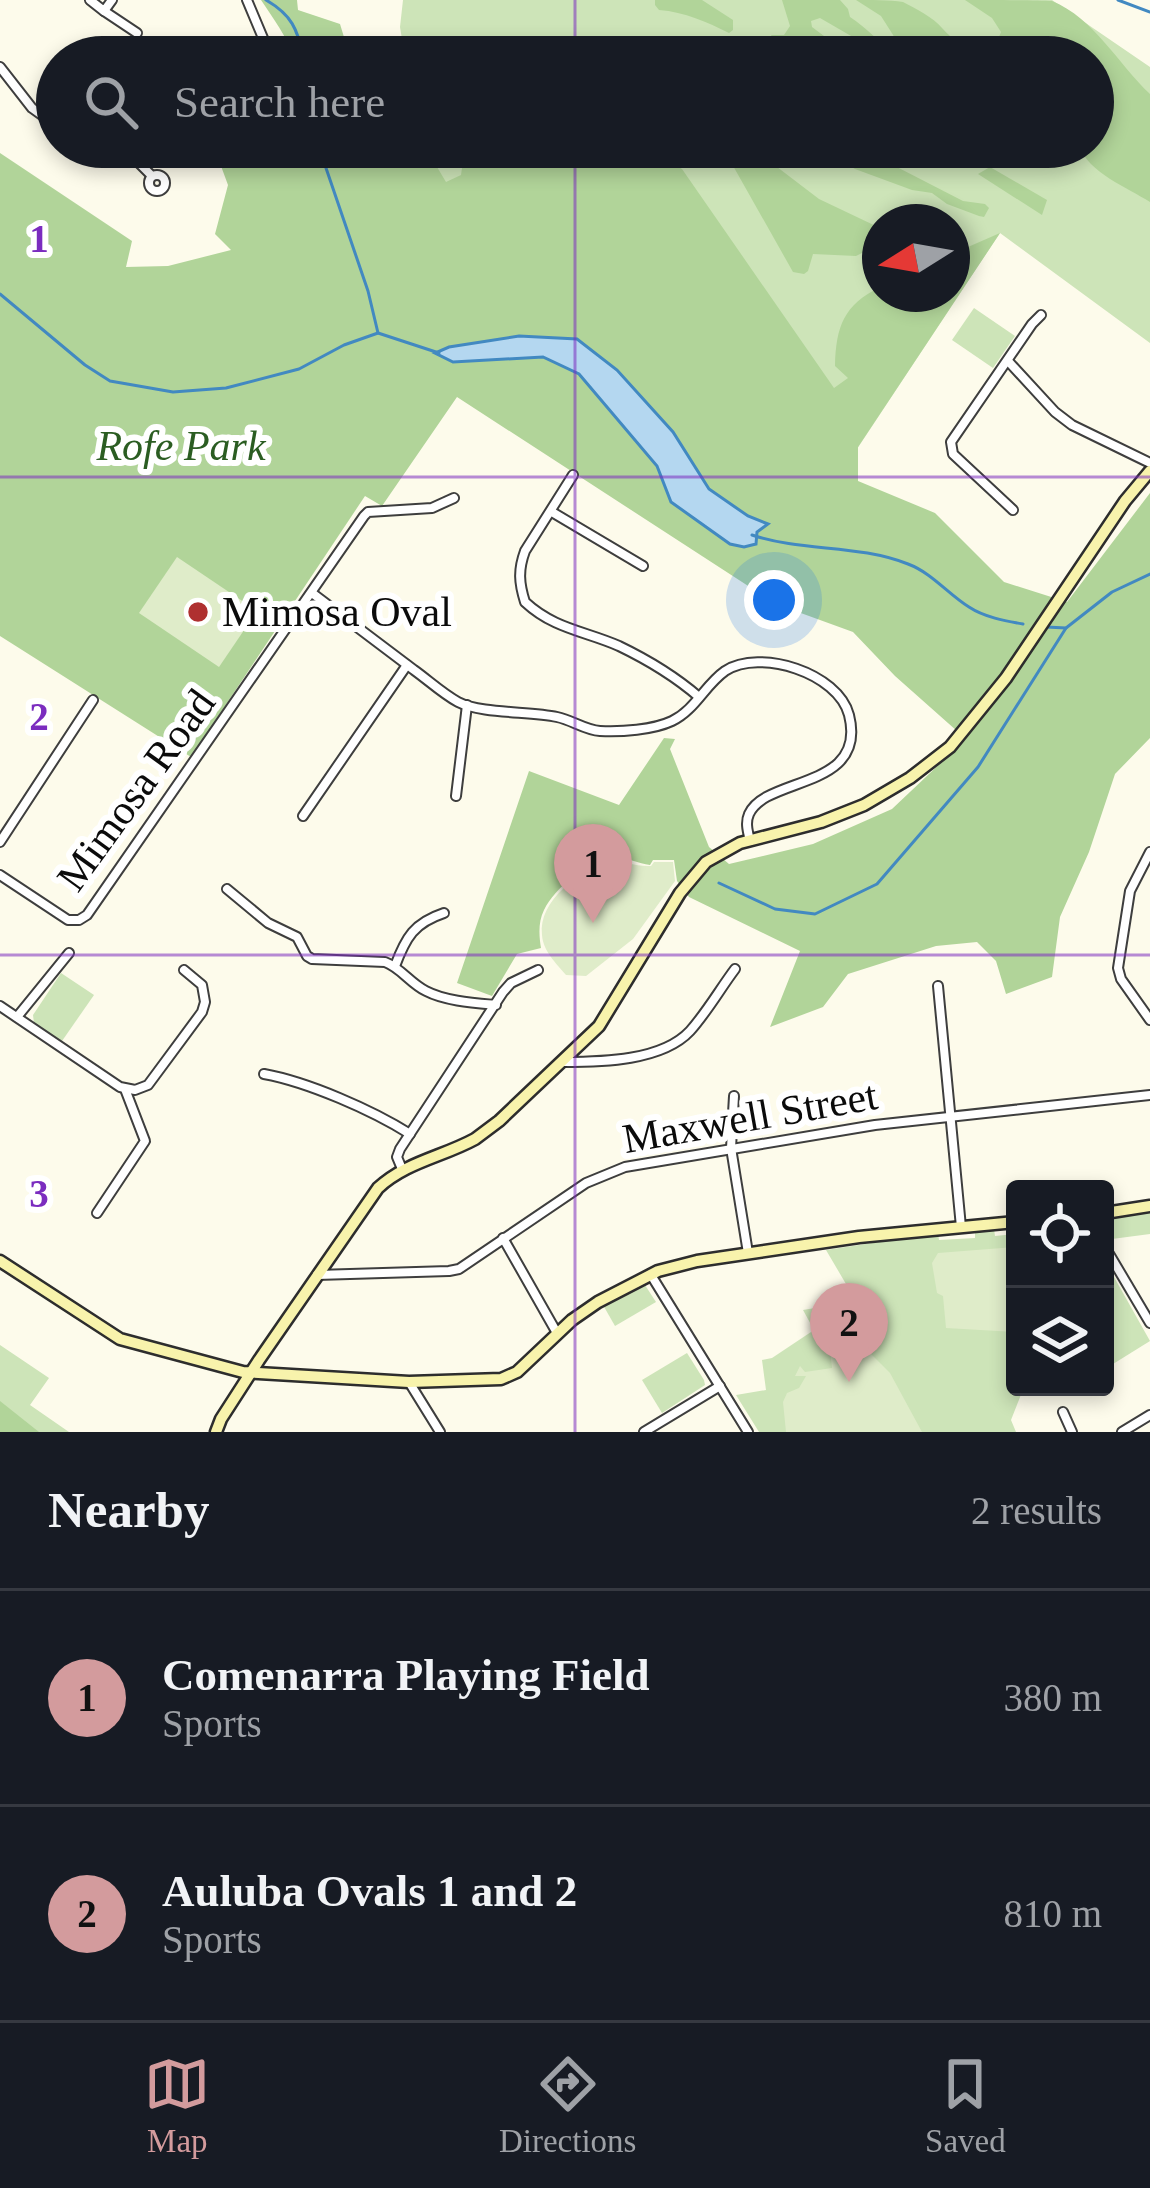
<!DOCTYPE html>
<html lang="en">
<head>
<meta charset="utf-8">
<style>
  :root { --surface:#171b24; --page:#20242c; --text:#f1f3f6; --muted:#9ea1a6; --line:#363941; --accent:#d39b9d }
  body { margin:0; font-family:Georgia,serif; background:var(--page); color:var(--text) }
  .controls { position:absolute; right:36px; bottom:36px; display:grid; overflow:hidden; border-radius:12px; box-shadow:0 6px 18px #0003 }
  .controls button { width:108px; height:108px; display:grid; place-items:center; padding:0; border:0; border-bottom:3px solid var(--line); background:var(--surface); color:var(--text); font:60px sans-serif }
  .compass { position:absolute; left:862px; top:204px; width:108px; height:108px; border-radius:50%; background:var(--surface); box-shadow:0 6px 18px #0003; rotate:259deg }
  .you { position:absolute; left:774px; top:600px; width:42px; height:42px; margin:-30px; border:9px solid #fff; border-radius:50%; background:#1a73e8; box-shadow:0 0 0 18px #1a73e833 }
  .badge { display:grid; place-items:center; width:78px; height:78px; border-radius:50%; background:var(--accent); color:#111; font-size:39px; font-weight:700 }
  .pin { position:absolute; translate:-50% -99px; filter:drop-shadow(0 3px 6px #0008) }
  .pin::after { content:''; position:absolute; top:63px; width:42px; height:36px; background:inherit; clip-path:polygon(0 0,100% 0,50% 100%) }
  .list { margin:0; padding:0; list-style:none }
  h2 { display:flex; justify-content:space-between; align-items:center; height:156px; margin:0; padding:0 48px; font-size:51px }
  h2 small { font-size:39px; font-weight:400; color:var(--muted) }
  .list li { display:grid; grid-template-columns:78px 1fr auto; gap:36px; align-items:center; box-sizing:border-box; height:216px; padding:0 48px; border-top:3px solid var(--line) }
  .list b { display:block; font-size:45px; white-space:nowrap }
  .list p { margin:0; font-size:39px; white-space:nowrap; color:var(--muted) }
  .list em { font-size:39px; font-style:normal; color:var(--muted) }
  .icon { flex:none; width:66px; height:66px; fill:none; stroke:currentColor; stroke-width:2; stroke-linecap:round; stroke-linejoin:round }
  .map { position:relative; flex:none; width:1150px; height:1432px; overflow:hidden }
  .search { position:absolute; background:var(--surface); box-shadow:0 6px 18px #0003; left:36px; right:36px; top:36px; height:132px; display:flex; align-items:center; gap:30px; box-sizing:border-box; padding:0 42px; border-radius:66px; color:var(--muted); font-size:45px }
  .sheet { height:588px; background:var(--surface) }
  nav { display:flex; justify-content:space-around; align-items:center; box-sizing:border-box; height:168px; border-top:3px solid var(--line); background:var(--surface); font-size:33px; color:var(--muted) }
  nav a { display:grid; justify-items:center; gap:6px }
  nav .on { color:var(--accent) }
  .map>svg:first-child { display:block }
  .green { fill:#cde4b8; fill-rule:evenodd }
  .forest { fill:#b1d499 }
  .pitch { fill:#dfecc9 }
  .water { fill:#b4d7f0; stroke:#4289c1; stroke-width:3 }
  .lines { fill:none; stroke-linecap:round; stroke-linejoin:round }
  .stream { stroke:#4289c1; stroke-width:3 }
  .street-casing { stroke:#3e3e3e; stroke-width:12 }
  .secondary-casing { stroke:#2d2d2d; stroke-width:15 }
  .street { stroke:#fff; stroke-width:8 }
  .secondary { stroke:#f8f3ac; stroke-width:10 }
  .grid { fill:none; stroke:#7b2cbf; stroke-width:3; stroke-opacity:0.55 }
  .poi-dot { fill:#af3030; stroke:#fff; stroke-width:4.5 }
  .labels { text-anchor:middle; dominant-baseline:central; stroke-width:12; stroke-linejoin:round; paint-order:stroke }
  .park-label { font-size:42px; font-style:italic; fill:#2b5d22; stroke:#fff }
  .poi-label { font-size:42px; fill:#0b0b0b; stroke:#fff; text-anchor:start }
  .street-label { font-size:42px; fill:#0b0b0b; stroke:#fff }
  .grid-label { font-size:39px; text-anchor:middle; font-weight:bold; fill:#7b2cbf; stroke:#fff; stroke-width:12; stroke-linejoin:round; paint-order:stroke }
</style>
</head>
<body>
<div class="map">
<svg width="1150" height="1432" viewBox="0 0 1150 1432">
  <rect width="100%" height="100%" fill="#fdfbeb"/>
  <g class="green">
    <path d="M 403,0 L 1052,0 L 1150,67 L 1150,343 L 1000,233 L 761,594 L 398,147 L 1093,147 L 1093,57 L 405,57 L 400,27 ZM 880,222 L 952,222 L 952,294 L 880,294 Z"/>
    <path d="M 974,308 L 1015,336 L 993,368 L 952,340 Z"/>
    <path d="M 61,973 L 94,995 L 62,1041 L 34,1023 L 33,1015 Z"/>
    <path d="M 1150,1211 L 1150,1234 L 1112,1239 L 1107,1219 Z"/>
    <path d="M 994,1229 L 995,1236 L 1015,1234 L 1015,1387 L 1024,1387 L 1011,1420 L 1016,1432 L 759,1432 L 736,1395 L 766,1390 L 762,1360 L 772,1358 L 814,1330 L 803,1310 L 856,1301 L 826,1250 L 938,1233 L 939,1240 L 975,1238 L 975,1231 Z"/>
    <path d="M 1105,1261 L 1150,1341 L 1105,1369 Z"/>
    <path d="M 643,1282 L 656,1302 L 615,1326 L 603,1305 Z"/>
    <path d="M 0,1345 L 49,1378 L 30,1405 L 69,1432 L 0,1432 Z"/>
    <path d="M 687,1353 L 704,1380 L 705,1385 L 662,1413 L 642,1380 Z"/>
  </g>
  <g class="forest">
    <path d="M 261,0 L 297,0 L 298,10 L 340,24 L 350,57 L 294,57 C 287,37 273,18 261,0 Z"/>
    <path d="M 655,0 L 702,0 L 733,20 L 733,30 L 729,33 C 707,22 685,12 659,10 L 655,5 Z"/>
    <path d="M 782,0 L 840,0 L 848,9 L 850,17 C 867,28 878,42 895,52 L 895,57 L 886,57 L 884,53 L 877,51 L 820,18 L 811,21 L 812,27 L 852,57 L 837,57 L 833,53 L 775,42 L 771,35 L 784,35 L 790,26 Z"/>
    <path d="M 856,0 C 870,0 890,0 903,2 C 915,8 934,18 942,28 C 962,49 972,54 999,37 L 1001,32 L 992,18 L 965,0 C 985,0 1037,0 1052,1 C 1094,18 1118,64 1150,94 L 1150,202 C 1128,188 1088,172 1080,147 L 1093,147 L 1093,57 L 907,57 L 881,16 Z"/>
    <path d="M 214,147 L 435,147 L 437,167 L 446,182 L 461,175 L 465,147 L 644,147 L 682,169 L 834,388 L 848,378 L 835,366 C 836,326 844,305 880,287 L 880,294 L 952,294 L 952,254 L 1000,233 L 858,447 L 858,481 L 935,513 L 1004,582 L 1067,602 L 1150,493 L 1150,738 L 1115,774 L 1089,852 L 1060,917 L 1052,977 L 1006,994 L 996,961 L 977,942 L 936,946 L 848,974 L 823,1007 L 770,1027 L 800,951 L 689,897 L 677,881 L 674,860 L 653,860 L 650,865 C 637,863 624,856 612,858 C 587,861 555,888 544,910 C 538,922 539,936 541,948 L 517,954 L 492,996 L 457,983 L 529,771 L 619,805 L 664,738 L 675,739 L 670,749 L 709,847 L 729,864 L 813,844 L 892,809 L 966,739 L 895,676 L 853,632 L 776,604 L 457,397 L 382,506 L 365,496 L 191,757 L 0,636 L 0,153 L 132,241 L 126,267 L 168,266 L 231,250 L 215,234 L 228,185 Z"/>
    <path d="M 737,147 L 752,148 L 819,199 L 880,228 L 880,244 L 856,256 L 813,254 L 808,271 L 804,274 L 793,272 L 732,164 Z"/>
    <path d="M 821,147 L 858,147 L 963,201 L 985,204 L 989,208 L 984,217 L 979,216 L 947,204 L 932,193 L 912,190 L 855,169 Z"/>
    <path d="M 990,167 L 1047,200 L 1042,215 L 978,174 Z"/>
    <path d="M 0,1401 L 39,1432 L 0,1432 Z"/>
  </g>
  <g class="pitch">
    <path d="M 177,557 L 257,611 L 219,667 L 139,613 Z"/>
    <path d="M 608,860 C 623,860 636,867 651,866 L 654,862 L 673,862 L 675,881 L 633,939 L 586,976 L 566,975 C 556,963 543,951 542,935 C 538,900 580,872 608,860 Z"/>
    <path d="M 1015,1247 L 1015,1332 L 946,1328 L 943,1296 L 937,1293 L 932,1263 L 938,1253 Z"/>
    <path d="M 860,1343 L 890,1373 L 922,1432 L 786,1432 L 783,1402 L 787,1393 L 799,1388 L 806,1376 L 795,1376 L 800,1366 L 805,1372 L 832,1368 L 830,1350 Z"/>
  </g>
  <path class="water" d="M 519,336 L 577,339 L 617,370 L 673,432 L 709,489 L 748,516 L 768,524 L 757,532 L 756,544 L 744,547 L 730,544 L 671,502 L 657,466 L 579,374 L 543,357 L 453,362 L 435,353 L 449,347 Z"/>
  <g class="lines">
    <g class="stream">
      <path d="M 266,0 C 292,15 297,29 304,57"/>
      <path d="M 1118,0 L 1150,12"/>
      <path d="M 322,147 L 326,168 L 368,291 L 378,333"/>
      <path d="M 0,294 L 85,365 L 110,381 L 173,392 L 226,388 L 299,369 L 344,345 L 378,333 L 439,353"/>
      <path d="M 752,535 C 803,552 858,544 908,564 C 932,573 948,594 969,607 C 984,617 1005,621 1023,624"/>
      <path d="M 1046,627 L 1066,628 L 1112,592 L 1150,574"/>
      <path d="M 719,883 L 775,909 L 815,914 L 877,884 L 978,767 L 1066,628"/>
    </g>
    <g class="street-casing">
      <g id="street">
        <path d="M 90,0 L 104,11 L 112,0"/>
        <path d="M 247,0 L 263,38"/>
        <path d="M 104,11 L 137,33"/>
        <path d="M 0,67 L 32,108 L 57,126"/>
        <path d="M 120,147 L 129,153 L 152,176"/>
        <circle cx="157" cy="183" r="8"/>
        <path d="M 1008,361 L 1055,412 L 1072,425 L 1150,463"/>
        <path d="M 573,475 L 525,551 C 518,570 519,583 525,602 C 554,629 585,631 619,646 C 646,659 677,678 699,697"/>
        <path d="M 1013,510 L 953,454 L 951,442 L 1032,324 L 1041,315"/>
        <path d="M 552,512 L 643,566"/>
        <path d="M 312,593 C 346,619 380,644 414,670 C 428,680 443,694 458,702 C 481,714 530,711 557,717 C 572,720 585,730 600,731 C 621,732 653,730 672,721 C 695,710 705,685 725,671 C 760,648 838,673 849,715 C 868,790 766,776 749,814 C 745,823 748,832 750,841"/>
        <path d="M 456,796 L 467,705"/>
        <path d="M 303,816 L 407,665"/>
        <path d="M 0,842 L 93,700"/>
        <path d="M 1150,852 L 1130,891 L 1118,968 L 1121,979 L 1150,1020"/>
        <path d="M 0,875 L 68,920 L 79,920 L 87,915 L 364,516 L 368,512 L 432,508 L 454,498"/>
        <path d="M 227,889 L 268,923 L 297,937 L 307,956 L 312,959 L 385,962 C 401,968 410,983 426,991 C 445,1001 474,1003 496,1005"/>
        <path d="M 395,966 C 406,937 414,923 444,913"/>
        <path d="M 938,986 L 961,1227"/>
        <path d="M 0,1006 L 120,1087 L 135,1090 L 148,1085 L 202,1012 L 205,1002 L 202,985 L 184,970"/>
        <path d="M 17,1017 L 69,953"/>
        <path d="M 563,1062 C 602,1062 662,1061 690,1031 C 707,1012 720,989 735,969"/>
        <path d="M 264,1074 C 308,1082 372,1110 410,1134"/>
        <path d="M 734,1096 L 731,1148 L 748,1253"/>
        <path d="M 402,1169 L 397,1157 L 400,1149 L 503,992 L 511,983 L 538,970"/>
        <path d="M 97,1213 L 145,1141 L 125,1089"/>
        <path d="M 503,1238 L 557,1333"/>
        <path d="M 1105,1247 L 1150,1323"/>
        <path d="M 317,1275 L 449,1271 L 459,1269 L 586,1183 L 625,1167 L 875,1125 L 1150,1095"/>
        <path d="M 651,1275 L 748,1432"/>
        <path d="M 409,1382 L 440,1432"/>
        <path d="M 1063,1412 L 1072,1432"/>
        <path d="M 644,1432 L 720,1386"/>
        <path d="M 1122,1432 L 1150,1415"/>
      </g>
    </g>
    <g class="secondary-casing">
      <g id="secondary">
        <path d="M 1105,1213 L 1150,1206"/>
        <path d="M 0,1261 L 120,1339 L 243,1372 L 409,1382 L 501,1379 L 517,1372 L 572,1320 L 598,1302 L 658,1271 L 697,1261 L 859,1237 L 1015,1222"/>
        <path d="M 216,1432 L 221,1419 L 259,1360 L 378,1188 C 406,1162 442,1157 475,1139 L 499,1121 L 599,1026 L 680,893 L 706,862 L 740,843 L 821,822 L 864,805 L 910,778 L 950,747 L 1006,678 L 1125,501 L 1150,471"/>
      </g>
    </g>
    <use href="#street" class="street"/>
    <use href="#secondary" class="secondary"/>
  </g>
  <path class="grid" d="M 575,0 L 575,57M 575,147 L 575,1432M 0,477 L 1150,477M 0,955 L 1150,955"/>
  <circle class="poi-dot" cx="198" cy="612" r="12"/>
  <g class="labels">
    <g class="park-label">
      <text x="181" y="446">Rofe Park</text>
    </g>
    <g class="poi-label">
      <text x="222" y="612">Mimosa Oval</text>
    </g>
    <g class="street-label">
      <text transform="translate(136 790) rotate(-54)">Mimosa Road</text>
      <text transform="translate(750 1117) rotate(-10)">Maxwell Street</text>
    </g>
  </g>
  <g class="grid-label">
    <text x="39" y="252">1</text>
    <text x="39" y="730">2</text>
    <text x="39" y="1207">3</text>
  </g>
</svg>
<div class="controls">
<button><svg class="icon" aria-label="locate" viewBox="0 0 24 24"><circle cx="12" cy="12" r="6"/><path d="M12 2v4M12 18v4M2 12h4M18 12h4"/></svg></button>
<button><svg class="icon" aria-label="layers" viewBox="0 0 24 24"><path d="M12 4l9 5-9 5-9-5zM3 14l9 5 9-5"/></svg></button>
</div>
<svg class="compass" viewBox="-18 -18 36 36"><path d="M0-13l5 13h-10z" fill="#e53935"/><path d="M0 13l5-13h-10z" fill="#9ea1a6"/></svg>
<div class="you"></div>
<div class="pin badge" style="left:593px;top:923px">1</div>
<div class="pin badge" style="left:849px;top:1382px">2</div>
<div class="search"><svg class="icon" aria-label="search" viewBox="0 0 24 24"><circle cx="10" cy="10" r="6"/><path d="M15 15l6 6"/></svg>Search here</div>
</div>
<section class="sheet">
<h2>Nearby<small>2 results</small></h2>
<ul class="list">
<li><span class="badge">1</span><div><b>Comenarra Playing Field</b><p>Sports</p></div><em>380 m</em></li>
<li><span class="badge">2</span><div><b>Auluba Ovals 1 and 2</b><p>Sports</p></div><em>810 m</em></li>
</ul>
</section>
<nav>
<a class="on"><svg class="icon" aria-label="map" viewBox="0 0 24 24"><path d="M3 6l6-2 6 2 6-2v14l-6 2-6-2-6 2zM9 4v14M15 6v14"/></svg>Map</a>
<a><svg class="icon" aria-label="directions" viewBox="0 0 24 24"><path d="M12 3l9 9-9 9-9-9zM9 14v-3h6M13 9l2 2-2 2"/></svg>Directions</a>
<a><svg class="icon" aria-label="saved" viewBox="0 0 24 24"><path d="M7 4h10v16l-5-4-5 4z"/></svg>Saved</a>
</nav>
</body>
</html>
